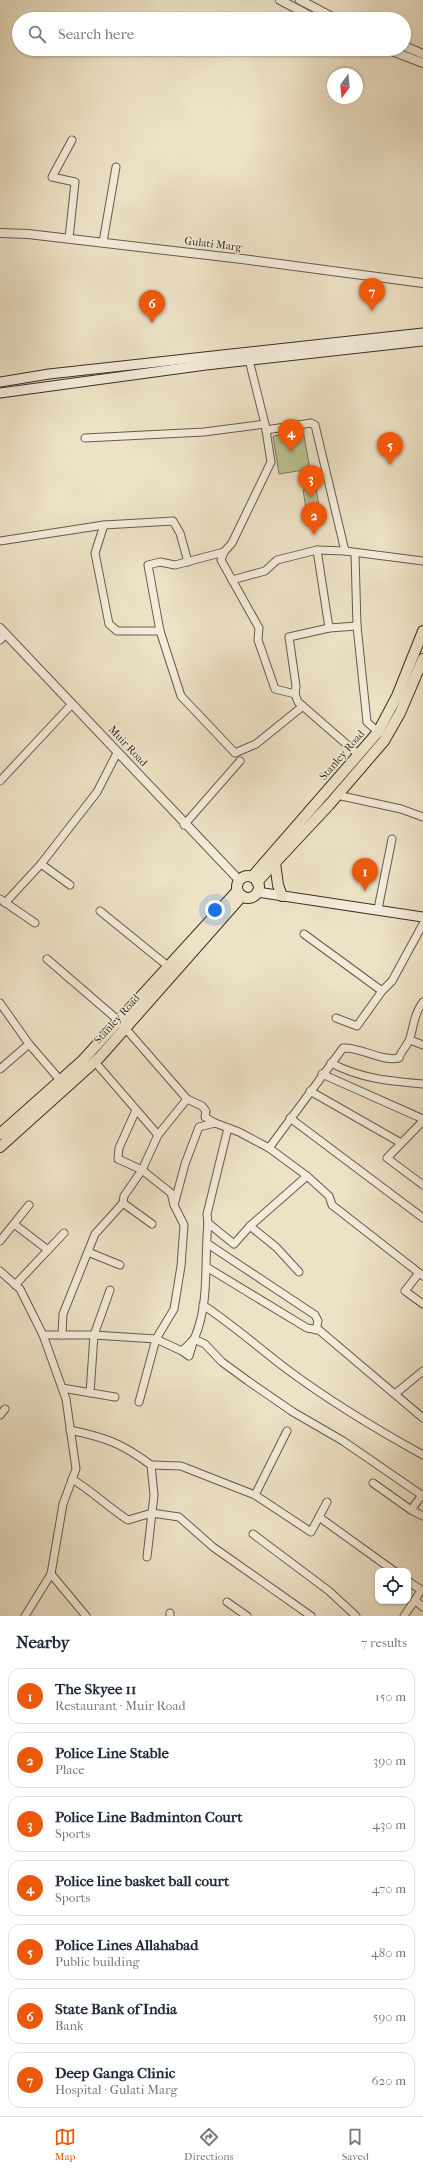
<!DOCTYPE html>
<html lang="en">
<head>
<meta charset="utf-8">
<style>
  :root { --surface:#fff; --page:#f2f2f3; --text:#1f2937; --muted:#747a83; --line:#e0e1e3; --accent:#ea580c }
  body { margin:0; font-family:"IM FELL French Canon",serif; background:var(--page); color:var(--text) }
  .controls { position:absolute; right:12px; bottom:12px; display:grid; overflow:hidden; border-radius:8px; box-shadow:0 1px 3px #0004 }
  .controls button { width:36px; height:36px; display:grid; place-items:center; padding:0; border:0; border-bottom:1px solid var(--line); background:var(--surface); color:var(--text); font:20px sans-serif }
  .compass { position:absolute; left:327px; top:68px; width:36px; height:36px; border-radius:50%; background:var(--surface); box-shadow:0 1px 3px #0004; rotate:195deg }
  .you { position:absolute; left:215px; top:910px; width:14px; height:14px; margin:-10px; border:3px solid #fff; border-radius:50%; background:#1a73e8; box-shadow:0 0 0 6px #1a73e833 }
  .badge { display:grid; place-items:center; width:26px; height:26px; border-radius:50%; background:var(--accent); color:#fff; font-size:13px; font-weight:700 }
  .pin { position:absolute; translate:-50% -33px; filter:drop-shadow(0 1px 2px #0008) }
  .pin::after { content:''; position:absolute; top:21px; width:14px; height:12px; background:inherit; clip-path:polygon(0 0,100% 0,50% 100%) }
  .list { margin:0; padding:0; list-style:none }
  h2 { display:flex; justify-content:space-between; align-items:center; height:52px; margin:0; padding:0 16px; font-size:17px }
  h2 small { font-size:13px; font-weight:400; color:var(--muted) }
  .list li { display:grid; grid-template-columns:26px 1fr auto; gap:12px; align-items:center; box-sizing:border-box; height:56px; margin:0 8px 8px; padding:0 8px; border:1px solid var(--line); border-radius:12px }
  .list b { display:block; font-size:15px; white-space:nowrap }
  .list p { margin:0; font-size:13px; white-space:nowrap; color:var(--muted) }
  .list em { font-size:13px; font-style:normal; color:var(--muted) }
  .icon { flex:none; width:22px; height:22px; fill:none; stroke:currentColor; stroke-width:2; stroke-linecap:round; stroke-linejoin:round }
  .map { position:relative; flex:none; width:423px; height:1616px; overflow:hidden }
  .search { position:absolute; background:var(--surface); box-shadow:0 1px 3px #0004; left:12px; right:12px; top:12px; height:44px; display:flex; align-items:center; gap:10px; box-sizing:border-box; padding:0 14px; border-radius:22px; color:var(--muted); font-size:15px }
  .sheet { height:500px; background:var(--surface) }
  nav { display:flex; justify-content:space-around; align-items:center; box-sizing:border-box; height:56px; border-top:1px solid var(--line); background:var(--surface); font-size:11px; color:var(--muted) }
  nav a { display:grid; justify-items:center; gap:2px }
  nav .on { color:var(--accent) }
  .map>svg:first-child { display:block }
  .garden { fill:#bbc293; stroke:#7a785c }
  .lines { fill:none; stroke-linecap:round; stroke-linejoin:round }
  .minor-casing { stroke:#665c4e; stroke-width:9 }
  .tertiary-casing { stroke:#665c4e; stroke-width:10 }
  .secondary-casing { stroke:#392f26; stroke-width:11 }
  .primary-casing { stroke:#392f26; stroke-width:12 }
  .minor { stroke:#f3ecda; stroke-width:7 }
  .tertiary { stroke:#f3ecda; stroke-width:8 }
  .secondary { stroke:#f3ecda; stroke-width:9 }
  .primary { stroke:#ede2c6; stroke-width:10 }
  .labels { text-anchor:middle; dominant-baseline:central; stroke-width:3; stroke-linejoin:round; paint-order:stroke }
  .street-label { font-size:11px; fill:#392f26; stroke:#f3ecda }
</style>
</head>
<body>
<div class="map">
<svg width="423" height="1616" viewBox="0 0 423 1616">
  <rect width="100%" height="100%" fill="#ede2c6"/>
  <filter id="stains"><feTurbulence type="fractalNoise" baseFrequency=".005" numOctaves="4"/><feColorMatrix values="0 0 0 0 .2 0 0 0 0 .09 0 0 0 0 .02 0 0 0 .5 -.17"/></filter>
  <radialGradient id="worn" r=".72"><stop offset=".6" stop-color="#630" stop-opacity="0"/><stop offset="1" stop-color="#630" stop-opacity=".3"/></radialGradient>
  <g class="garden">
    <path d="M 303,431 L 310,469 L 279,474 L 273,436 Z"/>
    <path d="M 316,488 L 319,506 L 306,508 L 303,490 Z"/>
  </g>
  <g class="lines">
    <g class="minor-casing">
      <g id="minor">
        <path d="M 69,238 L 75,182 L 52,177 L 72,140"/>
        <path d="M 103,242 L 116,167"/>
        <path d="M 249,360 L 265,424 L 271,462 L 232,543 L 224,552 L 221,560 L 259,628 L 258,640 L 275,689 L 295,694"/>
        <path d="M 266,430 L 311,423 L 315,425 L 345,551"/>
        <path d="M 85,438 L 204,432 L 265,424"/>
        <path d="M 104,525 L 95,553 L 109,624 L 117,631 L 160,631"/>
        <path d="M 0,541 L 104,525 L 173,521 L 180,533 L 188,562"/>
        <path d="M 317,550 L 329,628"/>
        <path d="M 224,552 L 175,565 L 160,562 L 148,565 L 160,631 L 181,696 L 235,753 L 256,744 L 303,706"/>
        <path d="M 355,554 L 357,626 L 367,722 L 378,732"/>
        <path d="M 232,580 L 265,571 L 277,560 L 317,550 L 345,551 L 423,561"/>
        <path d="M 357,626 L 329,628 L 289,637 L 296,686 L 295,694 L 298,702 L 359,755"/>
        <path d="M 0,640 L 6,634"/>
        <path d="M 0,781 L 72,704"/>
        <path d="M 337,795 L 401,809 L 423,817"/>
        <path d="M 184,825 L 240,761"/>
        <path d="M 41,864 L 70,885"/>
        <path d="M 0,899 L 35,923"/>
        <path d="M 5,903 L 41,864 L 97,792 L 117,753"/>
        <path d="M 378,909 L 392,839"/>
        <path d="M 100,911 L 169,967"/>
        <path d="M 304,934 L 382,991"/>
        <path d="M 47,959 L 119,1021 L 187,1099"/>
        <path d="M 0,1003 L 29,1044 L 60,1080"/>
        <path d="M 336,1018 L 357,1026 L 382,991 L 392,981 L 423,924"/>
        <path d="M 410,1040 L 423,1045"/>
        <path d="M 331,1063 C 362,1079 389,1081 423,1084"/>
        <path d="M 0,1069 L 29,1044"/>
        <path d="M 322,1074 L 423,1119"/>
        <path d="M 310,1091 L 401,1143"/>
        <path d="M 136,1110 L 119,1148 L 118,1159 L 142,1170 L 171,1193 L 174,1205 L 184,1225 L 181,1266 L 174,1309 L 156,1339 L 182,1351"/>
        <path d="M 290,1118 L 423,1218"/>
        <path d="M 423,1121 L 387,1158 L 423,1185"/>
        <path d="M 158,1135 L 187,1099 L 202,1106 L 206,1111 L 205,1117 L 215,1123"/>
        <path d="M 269,1148 L 343,1048 C 362,1047 381,1062 399,1058 C 401,1051 408,1045 410,1038 C 414,1025 414,1014 423,1002"/>
        <path d="M 307,1176 L 329,1196 L 332,1205 L 423,1276"/>
        <path d="M 123,1203 L 152,1224"/>
        <path d="M 174,1205 L 185,1164 L 199,1127 L 215,1123 L 239,1132 L 269,1148 L 307,1176 L 250,1226 L 234,1244 L 208,1223 C 204,1261 210,1301 195,1337 C 192,1342 186,1347 182,1351 L 189,1356 L 194,1339 L 205,1344 L 222,1362 L 248,1381 L 293,1412 L 343,1441 L 423,1496"/>
        <path d="M 208,1223 L 207,1214 L 228,1128"/>
        <path d="M 14,1224 L 48,1250"/>
        <path d="M 250,1226 L 276,1247 L 299,1272"/>
        <path d="M 0,1241 L 29,1205"/>
        <path d="M 208,1244 L 315,1315 L 318,1321 L 316,1330"/>
        <path d="M 88,1252 L 120,1265"/>
        <path d="M 208,1268 L 307,1328 L 319,1330 L 423,1418"/>
        <path d="M 0,1271 L 20,1289 L 43,1335 L 66,1399 L 76,1469 L 63,1504 L 51,1574 L 25,1616"/>
        <path d="M 419,1273 L 405,1291 L 423,1304"/>
        <path d="M 15,1285 L 64,1233"/>
        <path d="M 203,1305 C 233,1325 259,1348 288,1370 C 331,1402 376,1429 423,1455"/>
        <path d="M 43,1335 L 94,1335 L 156,1339 L 139,1402"/>
        <path d="M 62,1335 L 63,1314 L 95,1234 L 123,1203 L 124,1196 L 142,1170 L 158,1135 L 95,1062"/>
        <path d="M 62,1388 L 115,1397"/>
        <path d="M 90,1393 L 94,1335 L 110,1290"/>
        <path d="M 395,1394 L 423,1371"/>
        <path d="M 0,1415 L 5,1409"/>
        <path d="M 70,1430 C 107,1438 121,1443 151,1465 L 154,1495 L 147,1557"/>
        <path d="M 151,1465 L 181,1466 L 255,1495 L 311,1532 L 327,1502"/>
        <path d="M 72,1479 C 92,1491 108,1507 128,1520 L 152,1513 L 179,1517 L 213,1547 L 311,1616"/>
        <path d="M 373,1483 L 411,1510"/>
        <path d="M 255,1495 L 287,1431"/>
        <path d="M 422,1495 L 411,1510 L 423,1516"/>
        <path d="M 319,1517 L 394,1571"/>
        <path d="M 253,1534 L 329,1591 L 356,1616"/>
        <path d="M 51,1574 L 86,1616"/>
        <path d="M 408,1581 L 421,1590 L 415,1600 L 423,1607"/>
        <path d="M 227,1602 L 247,1616"/>
        <path d="M 170,1616 L 170,1613"/>
        <path d="M 404,1616 L 415,1600"/>
      </g>
    </g>
    <g class="tertiary-casing">
      <g id="tertiary">
        <path d="M 280,0 L 316,19"/>
        <path d="M 300,0 L 336,19"/>
        <path d="M 404,46 L 423,54"/>
        <path d="M 387,49 L 423,63"/>
        <path d="M 0,233 L 28,234 L 242,259 L 423,283"/>
        <path d="M 0,628 L 239,880"/>
      </g>
    </g>
    <g class="secondary-casing">
      <g id="secondary">
        <path d="M 0,382 L 49,374 L 423,333"/>
        <path d="M 0,393 L 206,365 L 423,341"/>
        <path d="M 257,892 L 423,917"/>
      </g>
    </g>
    <g class="primary-casing">
      <g id="primary">
        <path d="M 275,863 L 278,885 L 282,896"/>
        <circle cx="248" cy="887" r="11"/>
        <path d="M 252,877 L 378,732 L 397,696 L 423,631"/>
        <path d="M 257,882 L 329,805 L 384,741 L 400,713 L 423,659"/>
        <path d="M 0,1134 L 82,1061 L 237,891"/>
        <path d="M 0,1147 L 99,1058 L 242,896"/>
      </g>
    </g>
    <use href="#minor" class="minor"/>
    <use href="#tertiary" class="tertiary"/>
    <use href="#secondary" class="secondary"/>
    <use href="#primary" class="primary"/>
  </g>
  <g class="labels">
    <g class="street-label">
      <text transform="translate(213 244) rotate(7)">Gulati Marg</text>
      <text transform="translate(128 746) rotate(47)">Muir Road</text>
      <text transform="translate(342 755) rotate(-49)">Stanley Road</text>
      <text transform="translate(117 1019) rotate(-48)">Stanley Road</text>
    </g>
  </g>
  <rect width="100%" height="100%" filter="url(#stains)"/>
  <rect width="100%" height="100%" fill="url(#worn)"/>
</svg>
<div class="controls">
<button><svg class="icon" aria-label="locate" viewBox="0 0 24 24"><circle cx="12" cy="12" r="6"/><path d="M12 2v4M12 18v4M2 12h4M18 12h4"/></svg></button>
</div>
<svg class="compass" viewBox="-18 -18 36 36"><path d="M0-13l5 13h-10z" fill="#e53935"/><path d="M0 13l5-13h-10z" fill="#747a83"/></svg>
<div class="you"></div>
<div class="pin badge" style="left:365px;top:891px">1</div>
<div class="pin badge" style="left:314px;top:535px">2</div>
<div class="pin badge" style="left:311px;top:498px">3</div>
<div class="pin badge" style="left:291px;top:452px">4</div>
<div class="pin badge" style="left:390px;top:465px">5</div>
<div class="pin badge" style="left:152px;top:323px">6</div>
<div class="pin badge" style="left:372px;top:311px">7</div>
<div class="search"><svg class="icon" aria-label="search" viewBox="0 0 24 24"><circle cx="10" cy="10" r="6"/><path d="M15 15l6 6"/></svg>Search here</div>
</div>
<section class="sheet">
<h2>Nearby<small>7 results</small></h2>
<ul class="list">
<li><span class="badge">1</span><div><b>The Skyee 11</b><p>Restaurant · Muir Road</p></div><em>150 m</em></li>
<li><span class="badge">2</span><div><b>Police Line Stable</b><p>Place</p></div><em>390 m</em></li>
<li><span class="badge">3</span><div><b>Police Line Badminton Court</b><p>Sports</p></div><em>430 m</em></li>
<li><span class="badge">4</span><div><b>Police line basket ball court</b><p>Sports</p></div><em>470 m</em></li>
<li><span class="badge">5</span><div><b>Police Lines Allahabad</b><p>Public building</p></div><em>480 m</em></li>
<li><span class="badge">6</span><div><b>State Bank of India</b><p>Bank</p></div><em>590 m</em></li>
<li><span class="badge">7</span><div><b>Deep Ganga Clinic</b><p>Hospital · Gulati Marg</p></div><em>620 m</em></li>
</ul>
</section>
<nav>
<a class="on"><svg class="icon" aria-label="map" viewBox="0 0 24 24"><path d="M3 6l6-2 6 2 6-2v14l-6 2-6-2-6 2zM9 4v14M15 6v14"/></svg>Map</a>
<a><svg class="icon" aria-label="directions" viewBox="0 0 24 24"><path d="M12 3l9 9-9 9-9-9zM9 14v-3h6M13 9l2 2-2 2"/></svg>Directions</a>
<a><svg class="icon" aria-label="saved" viewBox="0 0 24 24"><path d="M7 4h10v16l-5-4-5 4z"/></svg>Saved</a>
</nav>
</body>
</html>
